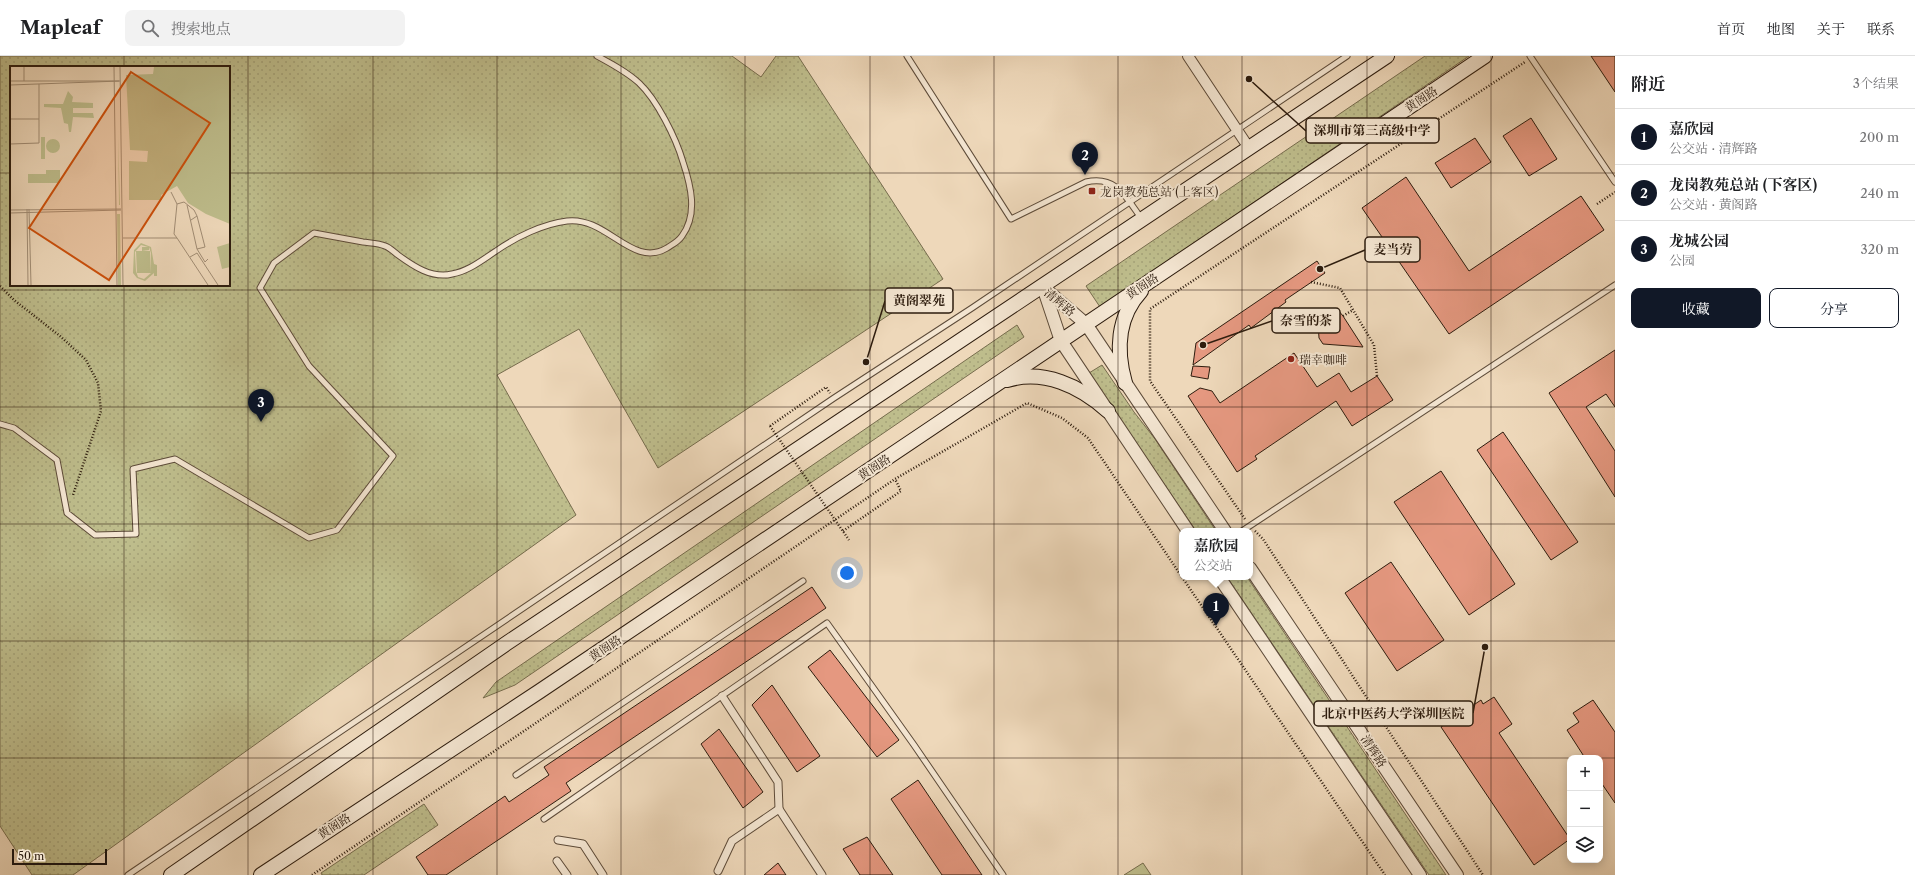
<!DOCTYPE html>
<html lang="zh">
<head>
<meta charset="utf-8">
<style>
  :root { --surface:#fff; --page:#f2f2f2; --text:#202124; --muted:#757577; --line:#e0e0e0; --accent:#111827 }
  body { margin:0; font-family:"Libre Caslon Text","Noto Serif SC",serif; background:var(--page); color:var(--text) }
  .controls { position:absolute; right:12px; bottom:12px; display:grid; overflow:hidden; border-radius:8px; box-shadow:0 2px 10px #0003 }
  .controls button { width:36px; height:36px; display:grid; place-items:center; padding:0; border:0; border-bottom:1px solid var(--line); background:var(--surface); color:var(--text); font:20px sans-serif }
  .scale { position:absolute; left:12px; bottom:10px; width:95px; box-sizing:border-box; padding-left:4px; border:2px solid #2d1c0e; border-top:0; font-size:11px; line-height:14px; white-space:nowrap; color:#2d1c0e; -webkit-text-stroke:3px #f4e6d2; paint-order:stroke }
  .you { position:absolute; left:847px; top:517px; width:14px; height:14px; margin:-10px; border:3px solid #fff; border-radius:50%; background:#1a73e8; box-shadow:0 0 0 6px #1a73e833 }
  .badge { display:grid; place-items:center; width:26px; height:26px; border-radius:50%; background:var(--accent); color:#fff; font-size:13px; font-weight:700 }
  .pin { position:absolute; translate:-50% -33px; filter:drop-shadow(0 1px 2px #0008) }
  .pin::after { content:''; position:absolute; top:21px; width:14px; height:12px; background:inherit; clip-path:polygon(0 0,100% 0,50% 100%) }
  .popup { position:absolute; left:1179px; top:472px; width:74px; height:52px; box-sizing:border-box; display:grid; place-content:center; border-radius:8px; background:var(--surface); filter:drop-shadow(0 1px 3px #0005); font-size:13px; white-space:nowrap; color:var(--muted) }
  .popup b { font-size:15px; color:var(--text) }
  .popup::after { content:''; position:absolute; left:50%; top:100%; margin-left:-8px; border:8px solid transparent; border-top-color:var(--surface) }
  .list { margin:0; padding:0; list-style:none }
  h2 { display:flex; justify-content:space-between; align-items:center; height:52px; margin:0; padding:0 16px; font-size:17px }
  h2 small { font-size:13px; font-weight:400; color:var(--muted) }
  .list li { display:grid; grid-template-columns:26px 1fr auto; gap:12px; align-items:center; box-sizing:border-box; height:56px; padding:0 16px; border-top:1px solid var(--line) }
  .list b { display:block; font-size:15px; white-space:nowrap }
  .list p { margin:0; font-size:13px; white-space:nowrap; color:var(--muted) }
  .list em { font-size:13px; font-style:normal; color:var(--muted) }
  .actions { display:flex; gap:8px; padding:12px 16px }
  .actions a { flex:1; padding:9px 0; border:1px solid var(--accent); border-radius:8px; text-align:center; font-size:14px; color:var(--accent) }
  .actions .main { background:var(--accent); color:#fff }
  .icon { flex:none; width:22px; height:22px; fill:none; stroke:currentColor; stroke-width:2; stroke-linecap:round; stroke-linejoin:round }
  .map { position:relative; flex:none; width:1615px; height:819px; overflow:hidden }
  header { display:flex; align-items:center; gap:24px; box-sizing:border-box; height:56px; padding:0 20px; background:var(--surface); border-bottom:1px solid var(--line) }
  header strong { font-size:19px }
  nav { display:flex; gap:22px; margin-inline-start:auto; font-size:14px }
  .search { width:280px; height:36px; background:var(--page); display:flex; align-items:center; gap:10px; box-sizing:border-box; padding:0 14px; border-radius:8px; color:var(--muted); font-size:15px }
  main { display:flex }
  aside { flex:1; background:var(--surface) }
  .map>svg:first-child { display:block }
  .park { fill:url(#park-dots); stroke:#766c4d; fill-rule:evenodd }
  .pitch { fill:#bebd8c; stroke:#766c4d }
  .building { fill:#e59880; stroke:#2d1c0e }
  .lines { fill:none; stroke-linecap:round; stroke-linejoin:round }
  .service-casing { stroke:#5d4b39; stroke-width:7 }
  .pedestrian-casing { stroke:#5d4b39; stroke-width:9 }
  .minor-casing { stroke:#5d4b39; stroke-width:12 }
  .tertiary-casing { stroke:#5d4b39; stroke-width:14 }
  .secondary-casing { stroke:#2d1c0e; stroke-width:16 }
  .path { stroke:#2d1c0e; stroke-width:2.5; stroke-dasharray:1 2; stroke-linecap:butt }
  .service { stroke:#f4e6d2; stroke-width:5 }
  .pedestrian { stroke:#f4e6d2; stroke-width:7 }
  .minor { stroke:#f4e6d2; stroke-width:10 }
  .tertiary { stroke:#f4e6d2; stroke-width:12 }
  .secondary { stroke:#f4e6d2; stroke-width:14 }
  .path-bridge { stroke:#2d1c0e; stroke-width:2.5; stroke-dasharray:1 2; stroke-linecap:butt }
  .grid { fill:none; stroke:#2d1c0e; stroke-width:1; stroke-opacity:0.55 }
  .poi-dot { fill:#8f2418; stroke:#f4e6d2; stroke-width:1.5 }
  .labels { text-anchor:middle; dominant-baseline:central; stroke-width:4; stroke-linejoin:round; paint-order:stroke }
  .street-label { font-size:12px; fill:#2d1c0e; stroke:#f4e6d2 }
  .poi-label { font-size:12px; fill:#2d1c0e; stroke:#f4e6d2; text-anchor:start }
  .inset-road { fill:none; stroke:#a18d75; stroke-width:1 }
  .view { fill:#cc500c; fill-opacity:0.15; stroke:#cc500c; stroke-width:2 }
  .inset-edge { fill:none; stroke:#2d1c0e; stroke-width:2 }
  .leader { fill:none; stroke:#2d1c0e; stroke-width:1.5 }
  .callout-dot { fill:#2d1c0e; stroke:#f4e6d2; stroke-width:1.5 }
  .callout { fill:#f4e6d2; stroke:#2d1c0e; stroke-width:1.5 }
  .callout-label { font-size:13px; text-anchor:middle; font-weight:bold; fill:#2d1c0e }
</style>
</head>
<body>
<header>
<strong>Mapleaf</strong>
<div class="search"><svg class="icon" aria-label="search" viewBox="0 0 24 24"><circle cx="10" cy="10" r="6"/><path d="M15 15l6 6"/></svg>搜索地点</div>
<nav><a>首页</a><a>地图</a><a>关于</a><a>联系</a></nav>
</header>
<main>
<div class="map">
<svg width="1615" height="819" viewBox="0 0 1615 819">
  <defs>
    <pattern id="park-dots" width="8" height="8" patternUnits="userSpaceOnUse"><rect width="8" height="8" fill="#bebd8c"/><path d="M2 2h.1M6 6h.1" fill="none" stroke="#a4a278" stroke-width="1.8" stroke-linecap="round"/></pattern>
  </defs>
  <rect width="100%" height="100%" fill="#eed8ba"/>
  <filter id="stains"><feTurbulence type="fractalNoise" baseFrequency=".005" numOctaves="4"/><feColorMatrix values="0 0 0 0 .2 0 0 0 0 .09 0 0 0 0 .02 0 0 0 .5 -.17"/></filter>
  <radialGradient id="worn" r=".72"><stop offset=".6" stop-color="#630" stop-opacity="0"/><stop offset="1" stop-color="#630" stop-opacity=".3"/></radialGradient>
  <g class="park">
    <path d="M 0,0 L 732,0 L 761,21 L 776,0 L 798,0 L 943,223 L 658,412 L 579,273 L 497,319 L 576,459 L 73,819 L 32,819 L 0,770 ZM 11,11 L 229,11 L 229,229 L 11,229 Z"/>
    <path d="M 1425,0 L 1469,0 L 1100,251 L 1086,230 Z"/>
    <path d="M 1017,269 L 1024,281 L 515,629 L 483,642 L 496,626 Z"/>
    <path d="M 1102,309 L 1134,356 L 1155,383 L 1216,475 L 1196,475 L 1089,317 Z"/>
    <path d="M 1227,521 L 1247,521 L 1446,819 L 1429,819 Z"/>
    <path d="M 424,748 L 438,769 L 364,819 L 322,819 L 321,817 Z"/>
  </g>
  <path class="pitch" d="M 1143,807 L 1151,819 L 1124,819 Z"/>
  <g class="building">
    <path d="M 1591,0 L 1615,0 L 1615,36 Z"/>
    <path d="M 1531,62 L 1557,103 L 1529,120 L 1503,80 Z"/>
    <path d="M 1475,82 L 1491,106 L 1451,132 L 1435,107 Z"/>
    <path d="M 1406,121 L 1469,215 L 1581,140 L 1604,174 L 1449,278 L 1362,152 Z"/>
    <path d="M 1317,205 L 1325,217 L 1285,244 L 1286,246 L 1251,272 L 1249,269 L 1193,309 L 1196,287 Z"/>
    <path d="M 1338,254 L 1343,260 L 1363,291 L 1323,288 L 1319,282 L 1318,267 Z"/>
    <path d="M 1615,294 L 1615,351 L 1606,338 L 1586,351 L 1615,395 L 1615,441 L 1549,337 Z"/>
    <path d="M 1294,297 L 1317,331 L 1339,317 L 1351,336 L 1377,320 L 1393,344 L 1352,370 L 1336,345 L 1255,400 L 1257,403 L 1237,416 L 1188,340 L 1200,332 L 1212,335 L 1220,347 Z"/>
    <path d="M 1193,310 L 1210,311 L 1208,323 L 1191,320 Z"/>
    <path d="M 1503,376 L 1578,486 L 1551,504 L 1477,394 Z"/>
    <path d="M 1441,415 L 1515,528 L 1469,559 L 1394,446 Z"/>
    <path d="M 1391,506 L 1444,584 L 1397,615 L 1345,537 Z"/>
    <path d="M 812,531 L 826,552 L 566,727 L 571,735 L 446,819 L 428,819 L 416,801 L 505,740 L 509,746 L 549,719 L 544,711 Z"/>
    <path d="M 830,594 L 899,684 L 877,701 L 808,611 Z"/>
    <path d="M 772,629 L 820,700 L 797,716 L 752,649 Z"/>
    <path d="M 1494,641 L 1512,668 L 1499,677 L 1570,783 L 1534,809 L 1441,671 L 1481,644 L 1483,648 Z"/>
    <path d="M 1593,644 L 1615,676 L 1615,747 L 1600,725 L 1600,702 L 1585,702 L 1567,674 L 1579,666 L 1573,657 Z"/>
    <path d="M 719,673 L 763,736 L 743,752 L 701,688 Z"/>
    <path d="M 918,724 L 982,819 L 942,819 L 891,743 Z"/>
    <path d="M 867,781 L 893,819 L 860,819 L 843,793 Z"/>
    <path d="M 778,807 L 786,819 L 764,819 Z"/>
  </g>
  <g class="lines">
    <g class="service-casing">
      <g id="service">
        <path d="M 907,0 L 1011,163 L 1086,126 C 1116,119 1126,141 1141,162"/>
        <path d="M 1530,0 L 1615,126"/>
        <path d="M 0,368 L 14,372 L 57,404 L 67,457 L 95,479 L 136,478 L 133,413 L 175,403 L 309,482 L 337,474 L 393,400 L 309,310 L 260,232 L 274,207 L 314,177 C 330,180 347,183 363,186 C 370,187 379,187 385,190 C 389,191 394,196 398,199 C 413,210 432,223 452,218 C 469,215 482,204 496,195 C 516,181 543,168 567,165 C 607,160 632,213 667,192 C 673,188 678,186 682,180 C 698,158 691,130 683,106 C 676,82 657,44 639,27 C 627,16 612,8 597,0"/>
        <path d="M 1242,475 L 1615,229"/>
        <path d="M 516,719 L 803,525"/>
        <path d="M 544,763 L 827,567 L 914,689 L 1003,819"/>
        <path d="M 128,819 L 834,342 L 972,252 L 1347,0"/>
      </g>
    </g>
    <g class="pedestrian-casing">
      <g id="pedestrian">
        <path d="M 722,640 L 778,726 L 779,753"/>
        <path d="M 558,784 L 583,788 L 603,819"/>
        <path d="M 557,805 L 567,819"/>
        <path d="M 718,815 L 732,785 L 779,753 L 822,819"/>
      </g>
    </g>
    <g class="minor-casing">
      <path id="minor" d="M 1188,0 L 1249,92"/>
    </g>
    <g class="tertiary-casing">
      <g id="tertiary">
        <path d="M 1042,230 L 1086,268 L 1225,475"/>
        <path d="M 1043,231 L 1061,285 L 1188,475"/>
        <path d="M 1250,512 L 1457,819"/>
        <path d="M 1219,521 L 1420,819"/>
      </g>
    </g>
    <g class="secondary-casing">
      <g id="secondary">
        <path d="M 1007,324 C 1044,313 1080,330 1108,355"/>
        <path d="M 1125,327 C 1116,295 1117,261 1141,235"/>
        <path d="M 171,819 L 507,587 L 1387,0"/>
        <path d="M 261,819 L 540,635 L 1485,0"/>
      </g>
    </g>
    <g class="path">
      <path d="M 1597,148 L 1615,136"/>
      <path d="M 1311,226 L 1340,232 L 1374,289 L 1377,320"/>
      <path d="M 0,230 L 14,244 L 60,280 L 86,304 L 98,327 L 101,355 L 73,439"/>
      <path d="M 1343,260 L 1353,254"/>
      <path d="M 770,370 L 826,331 L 830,337"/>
      <path d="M 1245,463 L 1150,325 L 1150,253 L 1525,6"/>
      <path d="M 843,475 L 901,435 L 895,423"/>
      <path d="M 1255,475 L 1263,483 L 1483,819"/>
      <path d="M 1182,521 L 1385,819"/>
      <path d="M 312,819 L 895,423 L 1027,347 L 1062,362 L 1088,382 L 1182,521"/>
    </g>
    <use href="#service" class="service"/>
    <use href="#pedestrian" class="pedestrian"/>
    <use href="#minor" class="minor"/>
    <use href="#tertiary" class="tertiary"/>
    <use href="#secondary" class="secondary"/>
    <path class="path-bridge" d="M 770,370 L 849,484"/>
  </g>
  <path class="grid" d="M 124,0 L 124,11M 248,0 L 248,819M 373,0 L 373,819M 497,0 L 497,819M 621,0 L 621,819M 745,0 L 745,819M 870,0 L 870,819M 994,0 L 994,819M 1118,0 L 1118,819M 1242,0 L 1242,819M 1367,0 L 1367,819M 1491,0 L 1491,819M 0,117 L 11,117M 229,117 L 1615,117M 124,229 L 124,819M 0,234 L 1615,234M 0,351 L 1615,351M 0,468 L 1615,468M 0,585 L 1615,585M 0,702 L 1570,702M 1570,702 L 1600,702M 1600,702 L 1615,702"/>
  <g class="poi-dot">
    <rect x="1088" y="131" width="8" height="8" rx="2"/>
    <circle cx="1291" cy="303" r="4"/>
  </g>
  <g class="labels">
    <g class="street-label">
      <text transform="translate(1421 43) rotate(-34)">黄阁路</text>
      <text transform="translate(1142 230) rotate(-34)">黄阁路</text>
      <text transform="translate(1060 246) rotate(40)">清辉路</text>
      <text transform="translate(874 411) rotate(-34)">黄阁路</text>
      <text transform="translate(605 592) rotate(-34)">黄阁路</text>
      <text transform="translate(1374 695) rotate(56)">清辉路</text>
      <text transform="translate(334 770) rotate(-33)">黄阁路</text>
    </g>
    <g class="poi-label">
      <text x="1100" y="135">龙岗教苑总站 (上客区)</text>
      <text x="1299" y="303">瑞幸咖啡</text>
    </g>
  </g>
  <g transform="translate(10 10)">
    <rect width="220" height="220" fill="#eed8ba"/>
    <path d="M 144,1 L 220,1 L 220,158 L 196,148 L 178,137 L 167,120 L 151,129 L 152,134 L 119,134 L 119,95 L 137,96 L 138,85 L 120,84 L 116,9 L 143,8 ZM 58,25 L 63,31 L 62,36 L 83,37 L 83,42 L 63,42 L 63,47 L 83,47 L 84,52 L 63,51 L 61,66 L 59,66 L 58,58 L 54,57 L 51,42 L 34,41 L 34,38 L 53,38 ZM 108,64 L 108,66 L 110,139 L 109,139 ZM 107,148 L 110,148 L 111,219 L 108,219 Z" fill="#bebd8c"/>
    <path d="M 31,71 L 35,71 L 35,93 L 31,93 ZM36 80a7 7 0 1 1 14 0a7 7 0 1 1-14 0ZM 36,104 L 50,104 L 50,117 L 18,117 L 18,108 L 36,108 ZM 131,177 L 141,181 L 144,198 L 147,199 L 147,210 L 144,210 L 144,207 L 135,215 L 127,212 L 123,207 L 124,184 ZM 131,179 L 138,181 L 132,181 L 132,185 L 139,184 L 139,181 L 141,187 L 141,207 L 134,213 L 128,211 L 126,205 L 125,186 ZM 220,177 L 220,201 L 212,203 L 207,181 ZM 126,185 L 140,185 L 141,207 L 127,207 Z" fill="#bebd8c" fill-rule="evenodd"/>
    <path class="inset-road" d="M 14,1 L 14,15M 104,1 L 107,219M 110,1 L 113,219M 0,15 L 109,15M 0,19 L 110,15M 0,53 L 29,53M 0,78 L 29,77 L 29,18M 161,126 L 167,138 L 164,168 L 167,172M 167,138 L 174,136 L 184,144 L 187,150 L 181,154M 177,139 L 187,183 L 195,181 L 187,150M 17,143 L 18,219M 19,143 L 21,219M 0,144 L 111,143M 0,147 L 111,144M 113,172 L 167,172 L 198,219M 187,183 L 195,196 L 198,193M 180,191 L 187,187 L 208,219"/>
    <path class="view" d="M 121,6 L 200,57 L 99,214 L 19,162 Z"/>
    <rect width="220" height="220" class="inset-edge"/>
  </g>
  <path class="leader" d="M1249 23L1306 75M1320 213L1365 194M866 306L885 245M1203 289L1272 265M1485 591L1473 657"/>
  <g class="callout-dot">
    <circle cx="1249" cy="23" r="4"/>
    <circle cx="1320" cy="213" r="4"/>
    <circle cx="866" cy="306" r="4"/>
    <circle cx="1203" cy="289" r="4"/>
    <circle cx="1485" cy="591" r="4"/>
  </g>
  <g class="callout">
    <rect x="1306" y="62" width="133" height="25" rx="4"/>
    <rect x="1365" y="181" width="55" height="25" rx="4"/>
    <rect x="885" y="232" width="68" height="25" rx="4"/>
    <rect x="1272" y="252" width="68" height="25" rx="4"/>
    <rect x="1314" y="645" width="159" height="25" rx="4"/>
  </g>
  <g class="callout-label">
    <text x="1372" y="79">深圳市第三高级中学</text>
    <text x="1393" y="198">麦当劳</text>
    <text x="919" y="249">黄阁翠苑</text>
    <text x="1306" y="269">奈雪的茶</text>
    <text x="1393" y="662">北京中医药大学深圳医院</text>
  </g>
  <rect width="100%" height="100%" filter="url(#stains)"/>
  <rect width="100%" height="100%" fill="url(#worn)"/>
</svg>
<div class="controls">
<button>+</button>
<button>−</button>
<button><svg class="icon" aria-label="layers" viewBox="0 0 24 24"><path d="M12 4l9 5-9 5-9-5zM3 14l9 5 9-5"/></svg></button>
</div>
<div class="scale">50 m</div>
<div class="you"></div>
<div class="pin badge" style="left:1216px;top:570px">1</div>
<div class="popup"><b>嘉欣园</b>公交站</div>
<div class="pin badge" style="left:1085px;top:119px">2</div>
<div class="pin badge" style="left:261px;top:366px">3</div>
</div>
<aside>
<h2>附近<small>3个结果</small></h2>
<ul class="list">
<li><span class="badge">1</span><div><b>嘉欣园</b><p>公交站 · 清辉路</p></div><em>200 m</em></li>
<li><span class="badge">2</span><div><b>龙岗教苑总站 (下客区)</b><p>公交站 · 黄阁路</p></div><em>240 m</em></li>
<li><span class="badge">3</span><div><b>龙城公园</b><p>公园</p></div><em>320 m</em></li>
</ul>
<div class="actions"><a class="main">收藏</a><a>分享</a></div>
</aside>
</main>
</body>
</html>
